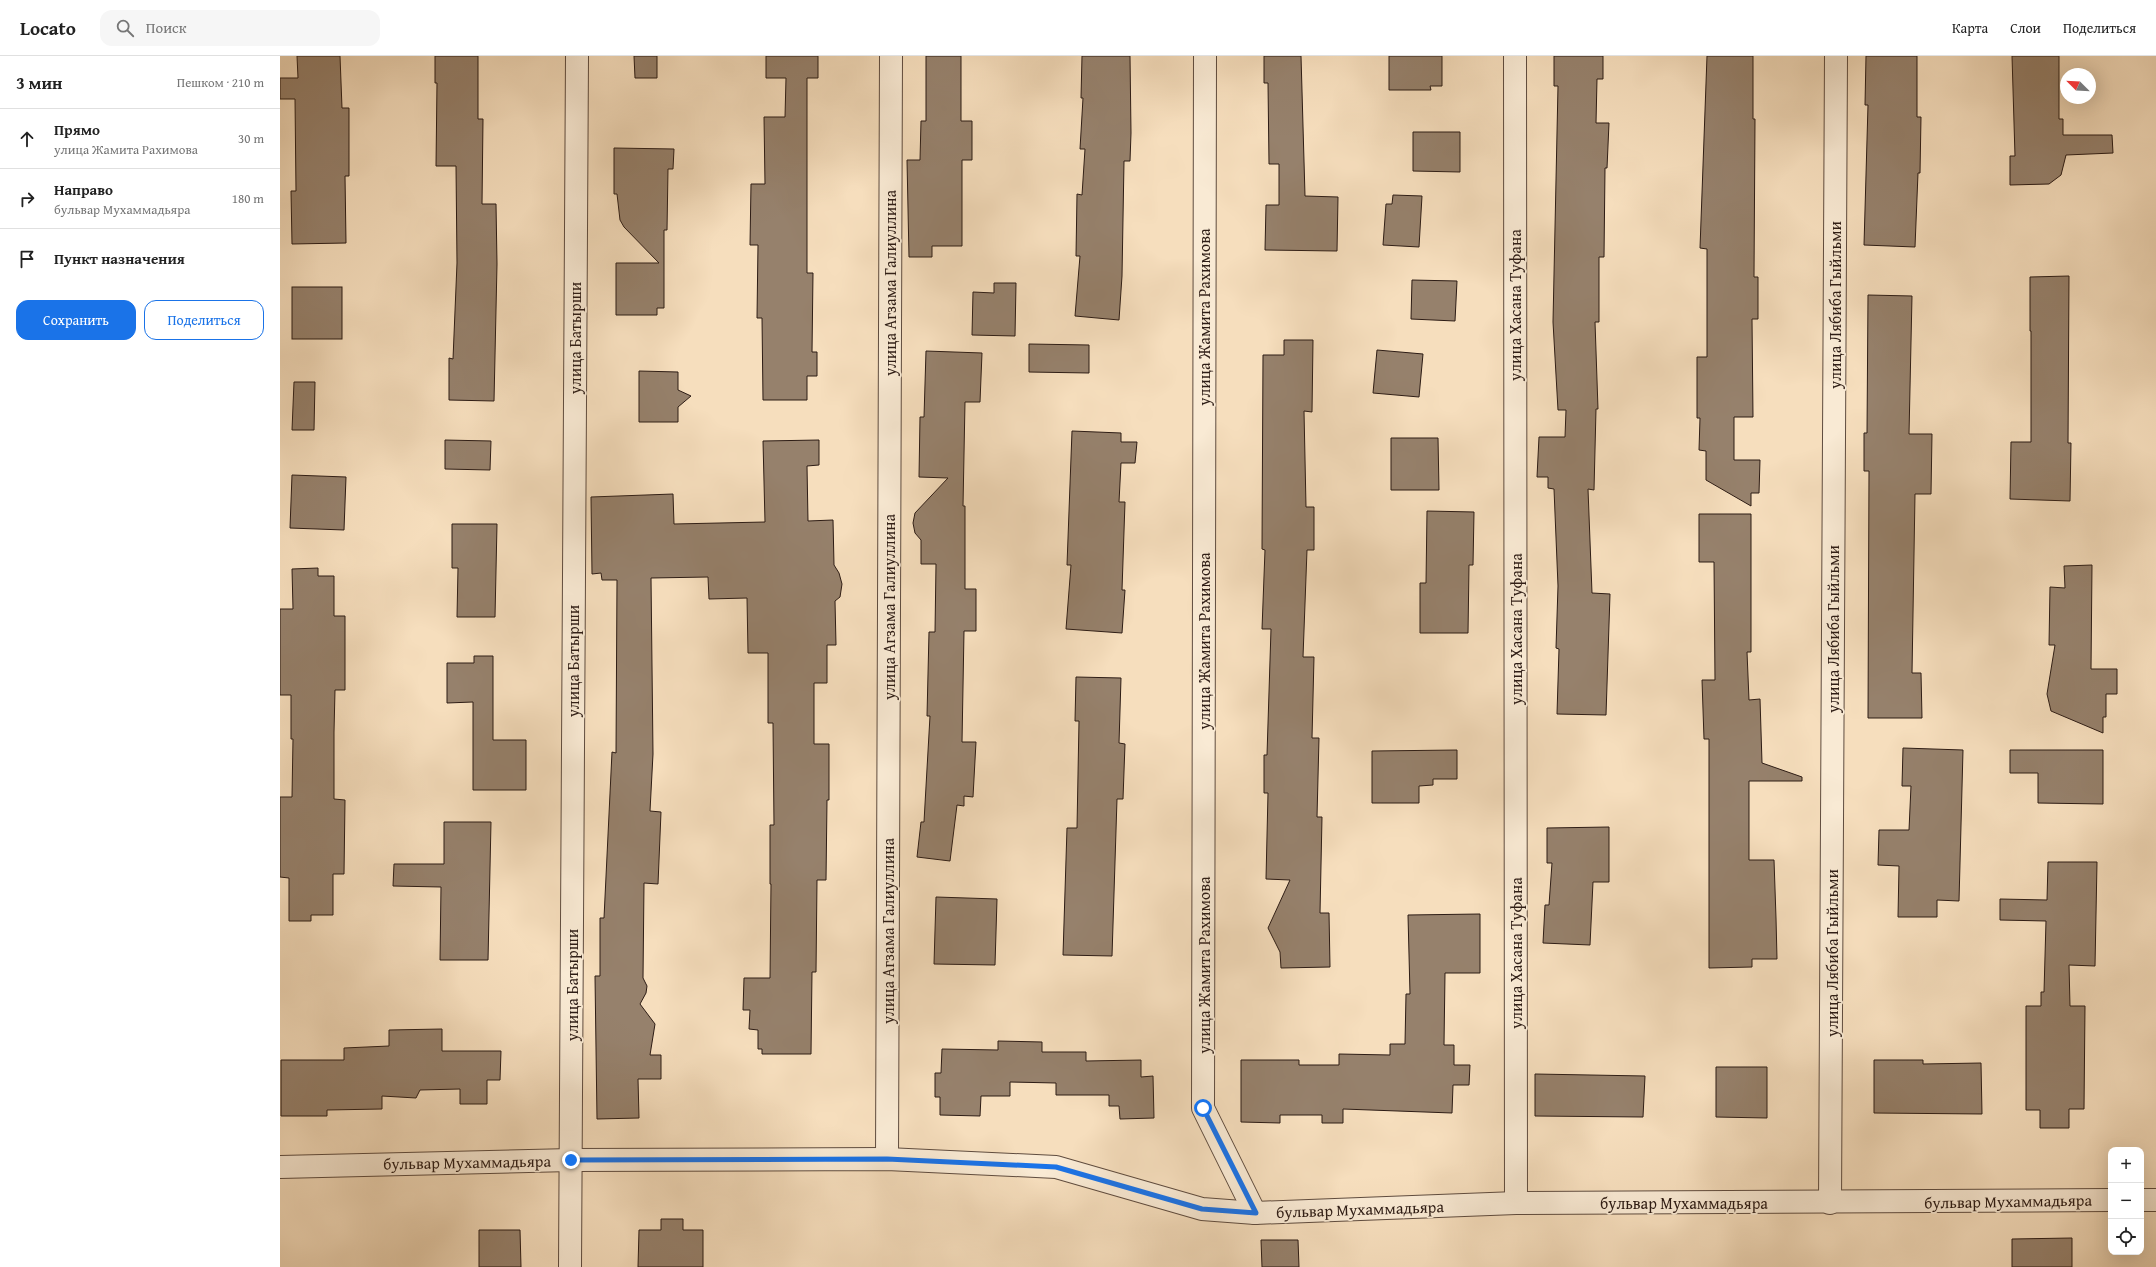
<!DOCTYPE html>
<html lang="ru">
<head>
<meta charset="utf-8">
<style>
  :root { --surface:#fff; --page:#f6f6f6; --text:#222; --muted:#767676; --line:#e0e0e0; --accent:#1a73e8 }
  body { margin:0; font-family:"Gentium Book Plus",serif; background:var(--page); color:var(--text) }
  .controls { position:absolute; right:12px; bottom:12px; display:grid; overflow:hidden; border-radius:8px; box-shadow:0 4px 16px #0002 }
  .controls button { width:36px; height:36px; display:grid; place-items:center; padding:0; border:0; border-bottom:1px solid var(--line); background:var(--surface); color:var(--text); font:20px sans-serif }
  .compass { position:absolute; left:1780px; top:12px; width:36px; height:36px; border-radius:50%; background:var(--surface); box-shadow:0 4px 16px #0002; rotate:294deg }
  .stop { position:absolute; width:12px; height:12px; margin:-9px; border:3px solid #1a73e8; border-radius:50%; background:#fff }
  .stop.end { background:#1a73e8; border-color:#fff; box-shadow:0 1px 4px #0008 }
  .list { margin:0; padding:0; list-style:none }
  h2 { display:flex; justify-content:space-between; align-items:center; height:52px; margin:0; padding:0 16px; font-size:17px }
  h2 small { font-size:13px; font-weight:400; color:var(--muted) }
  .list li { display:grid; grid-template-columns:26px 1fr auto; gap:12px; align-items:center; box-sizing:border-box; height:60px; padding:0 16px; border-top:1px solid var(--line) }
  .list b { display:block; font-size:15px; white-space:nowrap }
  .list p { margin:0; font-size:13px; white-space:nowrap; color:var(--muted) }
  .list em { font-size:13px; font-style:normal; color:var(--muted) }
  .actions { display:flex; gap:8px; padding:12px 16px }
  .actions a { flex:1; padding:9px 0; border:1px solid var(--accent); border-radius:12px; text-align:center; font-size:14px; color:var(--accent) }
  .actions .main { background:var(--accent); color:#fff }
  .icon { flex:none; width:22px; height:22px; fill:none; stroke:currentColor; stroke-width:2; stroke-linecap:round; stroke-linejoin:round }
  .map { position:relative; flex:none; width:1876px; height:1211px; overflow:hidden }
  header { display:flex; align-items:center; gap:24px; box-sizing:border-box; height:56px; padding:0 20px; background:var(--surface); border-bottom:1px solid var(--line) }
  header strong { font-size:19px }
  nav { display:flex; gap:22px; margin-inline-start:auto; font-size:14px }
  .search { width:280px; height:36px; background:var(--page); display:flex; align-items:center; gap:10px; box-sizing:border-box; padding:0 14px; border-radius:12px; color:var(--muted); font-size:15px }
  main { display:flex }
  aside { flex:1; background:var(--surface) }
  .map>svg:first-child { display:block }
  .building { fill:#96816c; stroke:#2d1c15 }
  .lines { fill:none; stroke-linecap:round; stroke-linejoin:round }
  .street-casing { stroke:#5f4c3f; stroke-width:24 }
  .street { stroke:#f9ead4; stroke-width:22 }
  .route { stroke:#1a73e8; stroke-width:5 }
  .labels { text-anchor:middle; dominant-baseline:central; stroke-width:3.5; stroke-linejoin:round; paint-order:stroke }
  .street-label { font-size:16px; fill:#2d1c15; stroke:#f9ead4 }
</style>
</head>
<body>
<header>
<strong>Locato</strong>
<div class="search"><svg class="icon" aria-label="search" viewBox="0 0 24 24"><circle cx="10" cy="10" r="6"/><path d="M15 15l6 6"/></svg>Поиск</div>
<nav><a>Карта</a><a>Слои</a><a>Поделиться</a></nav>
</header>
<main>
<aside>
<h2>3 мин<small>Пешком · 210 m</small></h2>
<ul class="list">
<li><svg class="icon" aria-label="ahead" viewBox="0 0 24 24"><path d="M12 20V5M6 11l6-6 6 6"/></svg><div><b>Прямо</b><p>улица Жамита Рахимова</p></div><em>30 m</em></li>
<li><svg class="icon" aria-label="right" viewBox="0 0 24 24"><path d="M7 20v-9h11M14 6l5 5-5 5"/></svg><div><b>Направо</b><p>бульвар Мухаммадьяра</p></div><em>180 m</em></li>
<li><svg class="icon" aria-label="arrive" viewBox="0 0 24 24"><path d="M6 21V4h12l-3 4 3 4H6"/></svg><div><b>Пункт назначения</b></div></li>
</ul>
<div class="actions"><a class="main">Сохранить</a><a>Поделиться</a></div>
</aside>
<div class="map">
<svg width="1876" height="1211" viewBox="0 0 1876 1211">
  <rect width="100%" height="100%" fill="#f6debd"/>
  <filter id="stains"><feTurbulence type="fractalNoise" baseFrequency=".005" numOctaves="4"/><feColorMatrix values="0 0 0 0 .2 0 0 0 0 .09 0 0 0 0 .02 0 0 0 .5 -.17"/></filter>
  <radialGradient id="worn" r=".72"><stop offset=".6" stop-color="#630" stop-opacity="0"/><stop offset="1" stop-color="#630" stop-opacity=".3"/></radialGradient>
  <g class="building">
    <path d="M 17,0 L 60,0 L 62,52 L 69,52 L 69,120 L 65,120 L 66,187 L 12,188 L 11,135 L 16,135 L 15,43 L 0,43 L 0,22 L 18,22 Z"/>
    <path d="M 155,0 L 198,0 L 198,63 L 203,63 L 202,148 L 216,148 L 217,208 L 214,345 L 169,344 L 169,302 L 173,303 L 177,207 L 176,110 L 156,110 L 157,27 L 155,27 Z"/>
    <path d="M 354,0 L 377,0 L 377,22 L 355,22 Z"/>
    <path d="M 486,0 L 538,0 L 538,22 L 527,22 L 527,217 L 533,217 L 532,296 L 537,296 L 537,320 L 527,320 L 527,344 L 483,344 L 482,262 L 477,262 L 478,189 L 470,189 L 471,128 L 485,128 L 484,61 L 505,61 L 506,22 L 486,22 Z"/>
    <path d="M 646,0 L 681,0 L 681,65 L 692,65 L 692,104 L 682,104 L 682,190 L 652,190 L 652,201 L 629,201 L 627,104 L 640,104 L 641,65 L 646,65 Z"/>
    <path d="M 802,0 L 850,0 L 851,77 L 850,105 L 844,105 L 842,220 L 839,264 L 795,260 L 800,200 L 796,200 L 797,138 L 802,139 L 805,93 L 800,93 L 803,42 L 801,42 Z"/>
    <path d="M 984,0 L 1021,0 L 1025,140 L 1058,141 L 1057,195 L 985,194 L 986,149 L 999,149 L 999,108 L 989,108 L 988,27 L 984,27 Z"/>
    <path d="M 1109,0 L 1162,0 L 1162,30 L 1150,30 L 1151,34 L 1109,34 Z"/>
    <path d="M 1274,0 L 1323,0 L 1323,23 L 1317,23 L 1316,67 L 1329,67 L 1327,112 L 1325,112 L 1324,201 L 1319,201 L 1319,266 L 1315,266 L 1318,353 L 1316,353 L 1314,434 L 1308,433 L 1312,537 L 1330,538 L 1326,659 L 1277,658 L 1279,593 L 1276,592 L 1278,530 L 1274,433 L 1268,432 L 1268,421 L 1257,421 L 1259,381 L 1285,381 L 1286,354 L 1278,354 L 1273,266 L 1278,30 L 1274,30 Z"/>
    <path d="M 1427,0 L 1473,0 L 1473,63 L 1475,63 L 1474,221 L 1478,221 L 1478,263 L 1472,263 L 1473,361 L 1454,361 L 1454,404 L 1480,404 L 1479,437 L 1471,437 L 1471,450 L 1426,424 L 1426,395 L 1419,394 L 1420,362 L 1417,362 L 1417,301 L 1427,301 L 1427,193 L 1420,192 Z"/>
    <path d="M 1586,0 L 1637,0 L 1637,61 L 1641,61 L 1640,117 L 1638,117 L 1635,191 L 1584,189 L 1588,49 L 1585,49 Z"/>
    <path d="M 1732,0 L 1779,0 L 1779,63 L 1783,63 L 1783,79 L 1832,79 L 1833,97 L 1786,99 L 1781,119 L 1769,128 L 1730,129 L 1730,100 L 1735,100 Z"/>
    <path d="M 1133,76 L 1180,76 L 1180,116 L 1133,115 Z"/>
    <path d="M 334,92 L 394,93 L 393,113 L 388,113 L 387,174 L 384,174 L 384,252 L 377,252 L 377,259 L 336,259 L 336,207 L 379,207 L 344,171 L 340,164 L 337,138 L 334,138 Z"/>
    <path d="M 1113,139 L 1142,140 L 1139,191 L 1103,189 L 1106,148 L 1112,148 Z"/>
    <path d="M 1789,220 L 1788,387 L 1791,387 L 1790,445 L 1730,443 L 1731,386 L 1751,386 L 1751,275 L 1750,275 L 1750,221 Z"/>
    <path d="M 1132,224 L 1177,225 L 1175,265 L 1131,263 Z"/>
    <path d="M 714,227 L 736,227 L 735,280 L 692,279 L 693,236 L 714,237 Z"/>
    <rect x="12" y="231" width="50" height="52"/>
    <path d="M 1588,239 L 1632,240 L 1629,378 L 1652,378 L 1651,438 L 1635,438 L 1632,617 L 1641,617 L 1642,662 L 1588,662 L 1589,415 L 1584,415 L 1584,377 L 1587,377 Z"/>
    <path d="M 1004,284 L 1033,284 L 1032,356 L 1024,355 L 1026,451 L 1034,451 L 1034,494 L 1027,494 L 1023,601 L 1034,601 L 1032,682 L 1039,682 L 1037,761 L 1042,761 L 1040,857 L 1049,857 L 1050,911 L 1001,912 L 1000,896 L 988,872 L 1010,824 L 986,823 L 988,737 L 984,737 L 984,699 L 987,699 L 991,573 L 982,573 L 985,494 L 982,493 L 983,299 L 1004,299 Z"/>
    <path d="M 749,288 L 809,289 L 809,317 L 749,316 Z"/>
    <path d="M 1097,294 L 1143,298 L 1139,341 L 1093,337 Z"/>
    <path d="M 646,295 L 702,297 L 700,346 L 685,346 L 683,450 L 685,450 L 685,533 L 696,533 L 696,575 L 684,575 L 682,686 L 696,686 L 693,741 L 684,740 L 684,750 L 677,749 L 670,805 L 637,801 L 641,766 L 644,766 L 650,660 L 647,660 L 649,576 L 655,576 L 656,508 L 641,508 L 641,484 L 635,477 L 633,467 L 635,457 L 668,422 L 639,421 L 640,361 L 644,361 Z"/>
    <path d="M 359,315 L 398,316 L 398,334 L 411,340 L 398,351 L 398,366 L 359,366 Z"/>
    <path d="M 14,326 L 35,326 L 34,374 L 12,374 Z"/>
    <path d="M 792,375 L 841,377 L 841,386 L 857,386 L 855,407 L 841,407 L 839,446 L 845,446 L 842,534 L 845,534 L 842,577 L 786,573 L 791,509 L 787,509 Z"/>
    <path d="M 1111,382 L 1158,382 L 1159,434 L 1111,434 Z"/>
    <path d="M 165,384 L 211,385 L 210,414 L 165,413 Z"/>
    <path d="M 539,384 L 539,409 L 527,410 L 528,465 L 553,464 L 554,509 L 559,517 L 562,528 L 560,541 L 555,545 L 556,589 L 547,589 L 547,627 L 534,627 L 534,688 L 549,688 L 549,744 L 547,744 L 546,824 L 537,824 L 536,916 L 532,916 L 531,998 L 482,998 L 482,993 L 478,993 L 478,974 L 469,973 L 470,954 L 463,954 L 464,922 L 490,922 L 491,828 L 490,828 L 490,769 L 494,769 L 493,667 L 488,667 L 488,597 L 468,597 L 467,542 L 429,543 L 428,521 L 371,522 L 373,698 L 370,755 L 381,756 L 378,828 L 364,827 L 363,922 L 367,930 L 366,937 L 360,948 L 375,968 L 370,999 L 381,999 L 381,1023 L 358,1023 L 359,1062 L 317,1063 L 315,920 L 320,920 L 320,862 L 324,862 L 332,696 L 336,697 L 337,524 L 322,524 L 321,517 L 312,518 L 311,441 L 393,438 L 394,468 L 485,466 L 483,385 Z"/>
    <path d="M 12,419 L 66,421 L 64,474 L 10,472 Z"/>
    <path d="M 1147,455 L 1194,456 L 1193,509 L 1189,509 L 1188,577 L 1140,577 L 1140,527 L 1146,527 Z"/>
    <path d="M 1419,458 L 1471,458 L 1471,596 L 1467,596 L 1469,644 L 1480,643 L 1482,707 L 1522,721 L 1522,725 L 1469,725 L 1469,804 L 1494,804 L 1496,862 L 1497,903 L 1472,903 L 1472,911 L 1429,912 L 1429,683 L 1424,683 L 1422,624 L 1435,624 L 1434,506 L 1419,506 Z"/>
    <path d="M 172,468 L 217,468 L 215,561 L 177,561 L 178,512 L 172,512 Z"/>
    <path d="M 1812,509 L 1811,613 L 1837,613 L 1837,638 L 1826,638 L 1826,661 L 1823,661 L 1823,677 L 1771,655 L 1767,638 L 1775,589 L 1769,589 L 1770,531 L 1785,532 L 1784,510 Z"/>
    <path d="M 38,512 L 38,520 L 54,520 L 54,560 L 65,560 L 65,634 L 55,634 L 54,676 L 54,743 L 65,744 L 64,818 L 53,818 L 53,859 L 31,859 L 31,865 L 9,865 L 9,822 L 0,821 L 0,741 L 12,741 L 13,683 L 11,683 L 11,639 L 0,639 L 0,553 L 13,553 L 12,513 Z"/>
    <path d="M 194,600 L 213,600 L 213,684 L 246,684 L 246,734 L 193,734 L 193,646 L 167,647 L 167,607 L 194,607 Z"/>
    <path d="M 796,621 L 841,622 L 839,687 L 845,688 L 843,743 L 837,743 L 832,900 L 783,899 L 787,772 L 797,772 L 799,665 L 795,665 Z"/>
    <path d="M 1623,692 L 1683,694 L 1679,845 L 1657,844 L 1657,861 L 1618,861 L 1619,810 L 1598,809 L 1599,774 L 1629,774 L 1631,730 L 1622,730 Z"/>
    <path d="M 1177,694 L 1177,723 L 1153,723 L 1153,729 L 1139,730 L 1139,747 L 1092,747 L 1092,695 Z"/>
    <path d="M 1730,694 L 1823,694 L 1823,748 L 1758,747 L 1758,717 L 1730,717 Z"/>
    <path d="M 164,766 L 211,766 L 208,904 L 160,904 L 161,831 L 113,830 L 114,808 L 164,808 Z"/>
    <path d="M 1329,771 L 1329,826 L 1313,826 L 1310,889 L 1263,887 L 1265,849 L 1269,849 L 1272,807 L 1267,807 L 1267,772 Z"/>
    <path d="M 1768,806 L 1817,806 L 1815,910 L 1789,909 L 1790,950 L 1805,950 L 1804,1053 L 1789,1053 L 1789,1072 L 1760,1072 L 1760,1054 L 1746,1054 L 1746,950 L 1761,950 L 1761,936 L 1764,936 L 1766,865 L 1720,864 L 1720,843 L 1767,844 Z"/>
    <path d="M 656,841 L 717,843 L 715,909 L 654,908 Z"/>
    <path d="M 1200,858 L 1200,917 L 1165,917 L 1164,989 L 1174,989 L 1174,1009 L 1190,1009 L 1189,1029 L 1173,1029 L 1172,1057 L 1063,1053 L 1063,1067 L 1042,1067 L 1042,1059 L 1000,1059 L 1000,1067 L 961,1066 L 961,1004 L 1019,1004 L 1019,1009 L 1059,1009 L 1059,998 L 1110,999 L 1110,988 L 1125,988 L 1126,938 L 1130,938 L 1128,859 Z"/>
    <path d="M 162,973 L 162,995 L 221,995 L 220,1024 L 207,1024 L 207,1048 L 180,1048 L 180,1033 L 140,1034 L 136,1042 L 102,1040 L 102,1053 L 47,1054 L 47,1060 L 1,1060 L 1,1004 L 64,1004 L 64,992 L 109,990 L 109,974 Z"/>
    <path d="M 718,985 L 762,986 L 762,996 L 806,996 L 806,1005 L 861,1004 L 861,1021 L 873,1020 L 874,1062 L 840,1063 L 839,1050 L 829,1050 L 829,1039 L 776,1039 L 776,1027 L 730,1026 L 730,1040 L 701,1040 L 700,1060 L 660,1059 L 660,1041 L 655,1041 L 655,1017 L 661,1017 L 662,993 L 718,994 Z"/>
    <path d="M 1594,1004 L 1643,1004 L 1643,1008 L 1701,1007 L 1702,1058 L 1594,1057 Z"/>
    <path d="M 1436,1011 L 1487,1011 L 1487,1062 L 1436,1061 Z"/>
    <path d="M 1255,1018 L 1365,1020 L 1363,1061 L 1255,1060 Z"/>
    <path d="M 381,1163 L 403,1163 L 403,1174 L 423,1174 L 423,1211 L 358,1211 L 359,1174 L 381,1174 Z"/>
    <path d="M 199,1174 L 240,1174 L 241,1211 L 199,1211 Z"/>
    <path d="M 1792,1182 L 1792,1211 L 1732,1211 L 1732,1183 Z"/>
    <path d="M 981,1184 L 1018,1184 L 1019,1211 L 982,1211 Z"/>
  </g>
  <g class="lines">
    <g class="street-casing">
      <g id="street">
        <path d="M 925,0 L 923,1052 L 975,1157"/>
        <path d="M 1235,0 L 1236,1147"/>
        <path d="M 607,1103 L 611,0"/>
        <path d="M 0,1111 L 291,1104 L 607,1103 L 776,1111 L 922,1153 L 975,1157 L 1236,1147 L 1831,1144"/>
        <path d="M 1861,1144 L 1876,1144"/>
        <path d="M 1550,1147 L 1556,0"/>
        <path d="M 290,1211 L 297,0"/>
      </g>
    </g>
    <use href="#street" class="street"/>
  </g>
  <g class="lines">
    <path class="route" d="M 291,1104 L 607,1103 L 776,1111 L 922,1153 L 976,1157 L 923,1052"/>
  </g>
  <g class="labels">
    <g class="street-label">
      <text transform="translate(610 227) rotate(-90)">улица Агзама Галиуллина</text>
      <text transform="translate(1235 249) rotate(-90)">улица Хасана Туфана</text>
      <text transform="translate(1555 249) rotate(-90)">улица Лябиба Гыйльми</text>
      <text transform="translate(924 261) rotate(-90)">улица Жамита Рахимова</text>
      <text transform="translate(295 282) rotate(-90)">улица Батырши</text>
      <text transform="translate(609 551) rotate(-90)">улица Агзама Галиуллина</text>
      <text transform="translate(1236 573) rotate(-90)">улица Хасана Туфана</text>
      <text transform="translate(1553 573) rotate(-90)">улица Лябиба Гыйльми</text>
      <text transform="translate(924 585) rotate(-90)">улица Жамита Рахимова</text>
      <text transform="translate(293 605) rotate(-90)">улица Батырши</text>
      <text transform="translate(608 875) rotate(-90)">улица Агзама Галиуллина</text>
      <text transform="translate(1236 897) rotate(-90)">улица Хасана Туфана</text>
      <text transform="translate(1552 897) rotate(-90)">улица Лябиба Гыйльми</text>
      <text transform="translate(924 909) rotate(-90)">улица Жамита Рахимова</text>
      <text transform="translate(292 929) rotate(-90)">улица Батырши</text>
      <text transform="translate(187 1106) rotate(-1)">бульвар Мухаммадьяра</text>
      <text transform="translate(1728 1145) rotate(-1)">бульвар Мухаммадьяра</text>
      <text x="1404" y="1147">бульвар Мухаммадьяра</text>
      <text transform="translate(1080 1153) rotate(-2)">бульвар Мухаммадьяра</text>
    </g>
  </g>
  <rect width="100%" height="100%" filter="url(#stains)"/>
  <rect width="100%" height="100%" fill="url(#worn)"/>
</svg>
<div class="controls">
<button>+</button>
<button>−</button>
<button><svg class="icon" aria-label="locate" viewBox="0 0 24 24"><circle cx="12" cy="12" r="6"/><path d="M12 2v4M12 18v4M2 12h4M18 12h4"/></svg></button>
</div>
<svg class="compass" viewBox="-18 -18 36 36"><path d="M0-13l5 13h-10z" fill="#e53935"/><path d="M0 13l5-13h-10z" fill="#767676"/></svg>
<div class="stop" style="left:923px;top:1052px"></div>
<div class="stop end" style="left:291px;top:1104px"></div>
</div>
</main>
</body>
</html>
